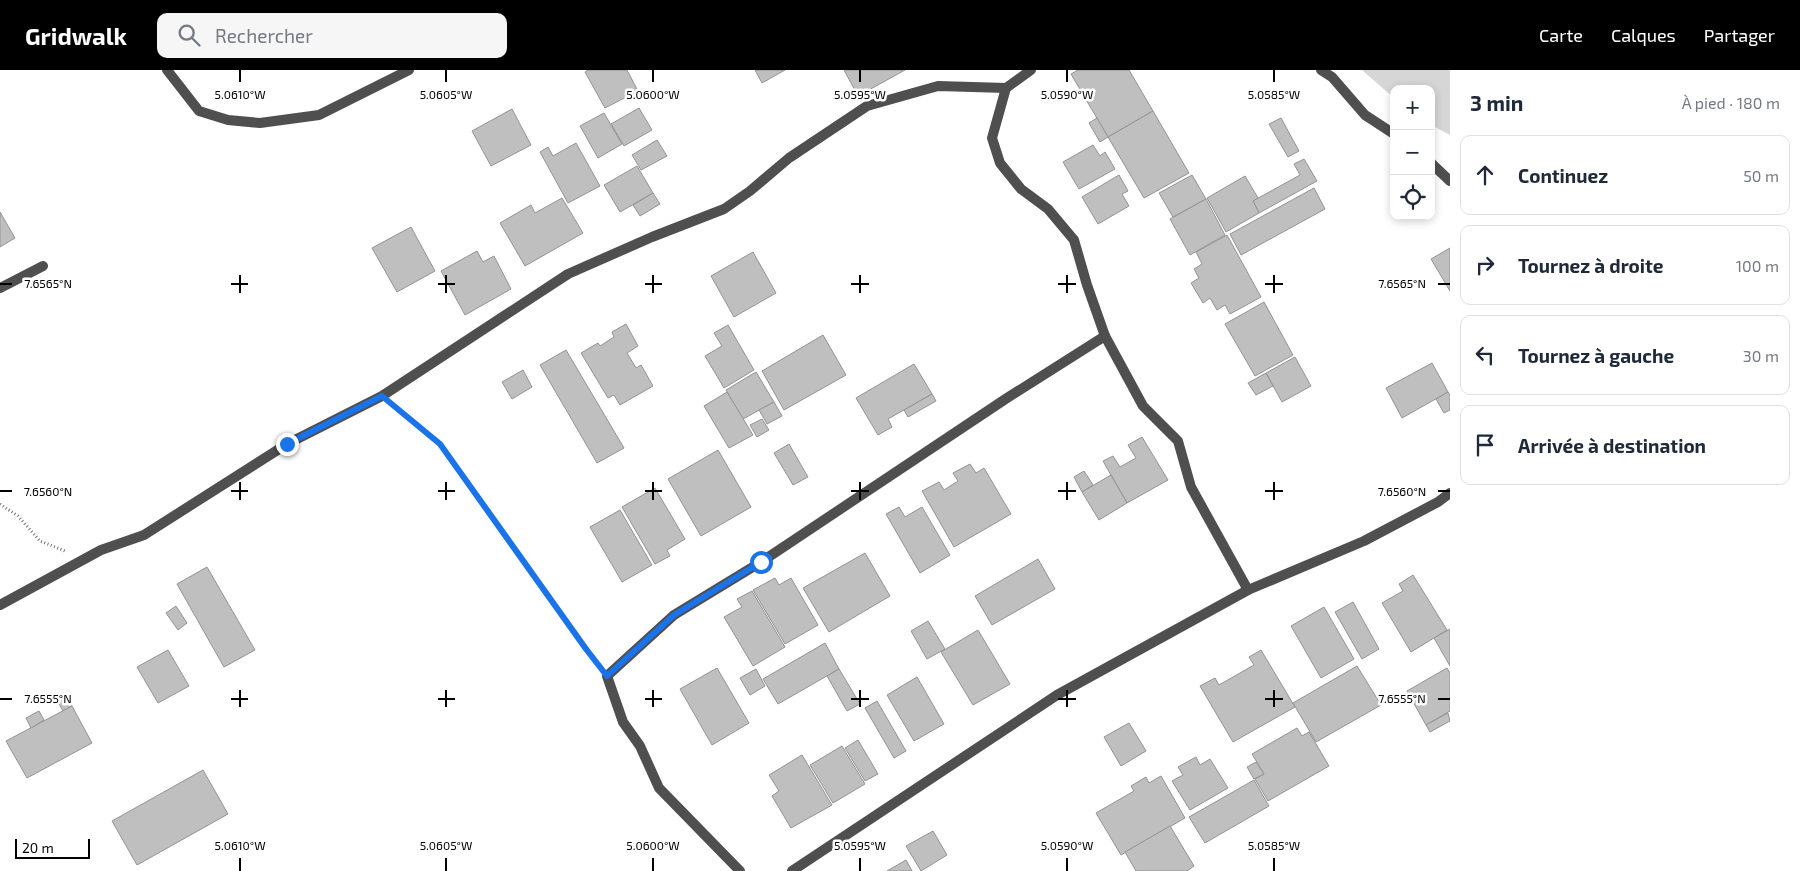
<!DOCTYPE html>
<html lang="fr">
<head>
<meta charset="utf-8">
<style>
  :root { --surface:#fff; --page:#f6f6f7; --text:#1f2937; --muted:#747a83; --line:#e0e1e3; --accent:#000 }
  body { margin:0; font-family:"Exo 2",sans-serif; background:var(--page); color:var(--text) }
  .controls { position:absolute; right:15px; top:15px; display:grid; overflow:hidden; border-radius:10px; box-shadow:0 2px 8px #0003 }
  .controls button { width:45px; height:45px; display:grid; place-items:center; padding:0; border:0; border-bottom:1px solid var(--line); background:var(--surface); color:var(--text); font:25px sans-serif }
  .scale { position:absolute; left:15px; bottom:12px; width:75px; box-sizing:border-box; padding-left:5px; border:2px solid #000; border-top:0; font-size:14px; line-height:18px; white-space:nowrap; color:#000; -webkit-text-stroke:4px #fff; paint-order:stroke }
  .stop { position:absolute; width:15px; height:15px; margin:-11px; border:4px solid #1a73e8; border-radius:50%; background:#fff }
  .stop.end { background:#1a73e8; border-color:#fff; box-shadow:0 1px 5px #0008 }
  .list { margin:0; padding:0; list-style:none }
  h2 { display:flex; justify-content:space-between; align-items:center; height:65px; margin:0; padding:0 20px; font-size:21px }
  h2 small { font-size:16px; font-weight:400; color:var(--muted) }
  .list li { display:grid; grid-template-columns:32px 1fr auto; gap:15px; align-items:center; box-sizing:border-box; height:80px; margin:0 10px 10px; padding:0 10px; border:1px solid var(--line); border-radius:10px }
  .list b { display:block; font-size:19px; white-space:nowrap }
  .list em { font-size:16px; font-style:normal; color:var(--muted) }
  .icon { flex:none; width:28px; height:28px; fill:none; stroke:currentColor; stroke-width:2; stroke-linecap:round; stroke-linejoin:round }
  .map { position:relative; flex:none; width:1450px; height:801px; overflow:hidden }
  header { display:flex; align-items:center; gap:30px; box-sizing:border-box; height:70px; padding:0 25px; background:var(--accent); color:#fff }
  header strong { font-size:24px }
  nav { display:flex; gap:28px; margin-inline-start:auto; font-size:18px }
  .search { width:350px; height:45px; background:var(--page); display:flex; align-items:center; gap:12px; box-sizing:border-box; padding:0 18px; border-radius:10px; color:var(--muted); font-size:19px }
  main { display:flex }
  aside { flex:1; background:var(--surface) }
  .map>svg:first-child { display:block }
  .green { fill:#d6d6d6 }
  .building { fill:#bfbfbf; stroke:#939393 }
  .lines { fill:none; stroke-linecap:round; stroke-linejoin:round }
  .path { stroke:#717171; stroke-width:3; stroke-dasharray:1 2.5; stroke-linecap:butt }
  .street { stroke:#4f4f4f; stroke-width:10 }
  .route { stroke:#1a73e8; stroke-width:6 }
  .ticks { fill:none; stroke:#000; stroke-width:2 }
  .ticks-label { font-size:12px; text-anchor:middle; fill:#000; stroke:#fff; stroke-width:5; stroke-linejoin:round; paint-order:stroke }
</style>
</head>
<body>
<header>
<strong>Gridwalk</strong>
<div class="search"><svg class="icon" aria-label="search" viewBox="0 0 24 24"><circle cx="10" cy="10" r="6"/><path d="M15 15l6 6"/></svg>Rechercher</div>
<nav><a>Carte</a><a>Calques</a><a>Partager</a></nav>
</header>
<main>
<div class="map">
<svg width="1450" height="801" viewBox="0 0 1450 801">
  <rect width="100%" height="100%" fill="#fff"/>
  <path class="green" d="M 1362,0 L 1450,0 L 1450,65 L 1431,55 L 1431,19 L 1394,19 L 1394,28 Z"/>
  <g class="building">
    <path d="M 588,0 L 627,0 L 638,21 L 605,38 L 585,2 Z"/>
    <path d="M 755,0 L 785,0 L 762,13 Z"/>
    <path d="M 844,0 L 905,0 L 858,26 Z"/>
    <path d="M 1078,0 L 1129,0 L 1153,41 L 1108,67 L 1071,4 Z"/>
    <path d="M 639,38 L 652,60 L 624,76 L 611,54 Z"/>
    <path d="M 512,39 L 531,75 L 491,96 L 472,61 Z"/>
    <path d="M 1153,41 L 1189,103 L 1144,128 L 1108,67 Z"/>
    <path d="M 604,43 L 622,74 L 598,88 L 580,56 Z"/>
    <path d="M 1097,48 L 1108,67 L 1100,72 L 1089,53 Z"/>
    <path d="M 1281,48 L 1299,81 L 1288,87 L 1269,54 Z"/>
    <path d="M 657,70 L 667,86 L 641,100 L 632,85 Z"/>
    <path d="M 576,73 L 600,116 L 568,133 L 540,82 L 548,77 L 553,86 Z"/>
    <path d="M 1093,75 L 1100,86 L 1105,82 L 1115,99 L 1079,119 L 1063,92 Z"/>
    <path d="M 1304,89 L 1317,111 L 1259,143 L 1253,131 L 1300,105 L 1294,94 Z"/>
    <path d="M 637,96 L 653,123 L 620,142 L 604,115 Z"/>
    <path d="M 1119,105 L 1128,121 L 1122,124 L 1129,136 L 1098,154 L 1082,127 Z"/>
    <path d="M 1192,105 L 1206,129 L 1173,147 L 1159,123 Z"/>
    <path d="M 1245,106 L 1258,128 L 1253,131 L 1259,143 L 1226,162 L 1207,128 Z"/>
    <path d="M 1314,118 L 1325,139 L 1241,185 L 1230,164 Z"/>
    <path d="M 653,123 L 660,134 L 640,146 L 633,135 Z"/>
    <path d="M 562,128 L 583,163 L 525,196 L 500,153 L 531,135 L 535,143 Z"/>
    <path d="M 1206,129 L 1225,165 L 1190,185 L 1170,149 Z"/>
    <path d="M 0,142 L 15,168 L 0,177 Z"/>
    <path d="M 411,157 L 435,201 L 397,222 L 372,178 Z"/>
    <path d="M 1227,165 L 1261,227 L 1230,244 L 1225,235 L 1217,240 L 1210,228 L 1203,233 L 1191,213 L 1199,208 L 1194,199 L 1202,194 L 1196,182 Z"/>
    <path d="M 1450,178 L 1450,221 L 1431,189 Z"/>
    <path d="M 477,181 L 483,192 L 494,186 L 511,219 L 465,245 L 441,201 Z"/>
    <path d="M 753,182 L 776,223 L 734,247 L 711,206 Z"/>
    <path d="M 1264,232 L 1293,285 L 1255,306 L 1225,254 Z"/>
    <path d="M 626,254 L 638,276 L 627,283 L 636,298 L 641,295 L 653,316 L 620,335 L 614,325 L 608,328 L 581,283 L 598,273 L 600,276 L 614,267 L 612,262 Z"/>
    <path d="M 728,255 L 754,300 L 724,318 L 705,286 L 722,276 L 714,263 Z"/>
    <path d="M 823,265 L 846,305 L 784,340 L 762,301 Z"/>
    <path d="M 566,280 L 624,378 L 597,393 L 540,295 Z"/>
    <path d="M 1295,287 L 1311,316 L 1282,332 L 1266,303 Z"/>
    <path d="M 1432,293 L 1448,322 L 1402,348 L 1386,318 Z"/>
    <path d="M 914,294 L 932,324 L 888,349 L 892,357 L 878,365 L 856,328 Z"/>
    <path d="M 523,300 L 532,317 L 512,329 L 502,312 Z"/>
    <path d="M 756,302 L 774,332 L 743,349 L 726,320 Z"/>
    <path d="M 1266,303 L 1273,316 L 1256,325 L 1248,313 Z"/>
    <path d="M 727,322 L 753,365 L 729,378 L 704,336 Z"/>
    <path d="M 1448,322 L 1450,325 L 1450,340 L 1444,343 L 1436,329 Z"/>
    <path d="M 932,324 L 936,331 L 908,347 L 904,340 Z"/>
    <path d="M 774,332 L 782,346 L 767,354 L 759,340 Z"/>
    <path d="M 762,349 L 769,360 L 757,367 L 750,355 Z"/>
    <path d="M 1142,367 L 1168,410 L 1127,433 L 1103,391 L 1113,386 L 1120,397 L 1136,388 L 1128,375 Z"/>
    <path d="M 789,374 L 808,407 L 793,415 L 774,383 Z"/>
    <path d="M 718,380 L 751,437 L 701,466 L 668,409 Z"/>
    <path d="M 970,394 L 976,403 L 984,398 L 1011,444 L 954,477 L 922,421 L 939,412 L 944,420 L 958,411 L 953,403 Z"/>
    <path d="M 1084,401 L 1093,415 L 1082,422 L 1074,407 Z"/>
    <path d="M 1111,405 L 1127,433 L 1099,450 L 1082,422 Z"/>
    <path d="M 655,418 L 685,469 L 667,480 L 670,486 L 655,494 L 622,437 Z"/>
    <path d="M 899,437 L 905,447 L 922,437 L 950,485 L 920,503 L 886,444 Z"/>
    <path d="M 620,440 L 652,495 L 622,512 L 590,457 Z"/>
    <path d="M 865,483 L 890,526 L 829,562 L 803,518 Z"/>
    <path d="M 1038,489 L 1055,519 L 992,555 L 975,526 Z"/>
    <path d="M 207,497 L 255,580 L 224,597 L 177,514 Z"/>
    <path d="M 1413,505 L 1447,560 L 1411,582 L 1382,533 L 1403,521 L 1399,514 Z"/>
    <path d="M 775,508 L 779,515 L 791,508 L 818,555 L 785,574 L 753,520 Z"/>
    <path d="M 752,521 L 785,577 L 753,596 L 724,547 L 742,537 L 737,529 Z"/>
    <path d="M 1353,532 L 1379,579 L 1362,589 L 1335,542 Z"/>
    <path d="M 176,536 L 187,553 L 178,560 L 166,543 Z"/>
    <path d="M 1324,537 L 1354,589 L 1321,608 L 1291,556 Z"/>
    <path d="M 928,551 L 945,579 L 927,589 L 911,561 Z"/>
    <path d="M 1450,559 L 1450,596 L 1434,568 Z"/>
    <path d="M 978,560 L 1010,614 L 973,635 L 941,582 Z"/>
    <path d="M 825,573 L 839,599 L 778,634 L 763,609 Z"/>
    <path d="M 168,580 L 189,616 L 158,633 L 137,597 Z"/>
    <path d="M 1261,580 L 1295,637 L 1233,672 L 1200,616 L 1215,608 L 1219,615 L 1254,595 L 1249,587 Z"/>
    <path d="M 1357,596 L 1381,635 L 1316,672 L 1293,633 Z"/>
    <path d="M 717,598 L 749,653 L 712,675 L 680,619 Z"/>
    <path d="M 1447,598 L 1450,603 L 1450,641 L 1426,655 L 1407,621 Z"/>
    <path d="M 756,599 L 765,616 L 750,625 L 740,608 Z"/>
    <path d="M 839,599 L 860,634 L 847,641 L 827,606 Z"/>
    <path d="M 917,607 L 944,654 L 914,671 L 887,625 Z"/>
    <path d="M 66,627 L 72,636 L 63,641 L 58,632 Z"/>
    <path d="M 877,631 L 906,681 L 894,688 L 865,638 Z"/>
    <path d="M 72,636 L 92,673 L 27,708 L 6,671 Z"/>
    <path d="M 39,641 L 44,650 L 31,658 L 26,648 Z"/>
    <path d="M 1448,643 L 1450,651 L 1430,662 L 1426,655 Z"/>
    <path d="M 1129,653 L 1146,681 L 1121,696 L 1104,667 Z"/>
    <path d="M 1297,658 L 1302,666 L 1309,662 L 1329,696 L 1268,731 L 1255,709 L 1264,704 L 1252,684 Z"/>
    <path d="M 858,670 L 878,704 L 865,711 L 845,678 Z"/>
    <path d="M 842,676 L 865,714 L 833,733 L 810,695 Z"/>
    <path d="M 802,685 L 832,735 L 791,758 L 772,726 L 779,721 L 769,705 Z"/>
    <path d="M 1196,687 L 1200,695 L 1210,689 L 1228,718 L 1190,740 L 1172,711 L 1183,705 L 1178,697 Z"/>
    <path d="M 1256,692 L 1264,704 L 1254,709 L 1247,697 Z"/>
    <path d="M 203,700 L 228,744 L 137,795 L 112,751 Z"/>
    <path d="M 1161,706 L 1185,748 L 1121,785 L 1096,743 L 1134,721 L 1131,716 L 1146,707 L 1149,713 Z"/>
    <path d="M 1254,710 L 1269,736 L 1205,773 L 1189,747 Z"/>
    <path d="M 1170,756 L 1194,796 L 1187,801 L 1136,801 L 1125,782 Z"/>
    <path d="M 933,761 L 947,785 L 921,801 L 906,776 Z"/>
    <path d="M 906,790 L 912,801 L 887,801 Z"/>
  </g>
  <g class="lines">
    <g class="path">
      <path d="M 396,338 L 440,373 L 597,592"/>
      <path d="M 0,434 L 18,446 L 40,471 L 65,481"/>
    </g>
    <g class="street">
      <path d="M 167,0 L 199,41 L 228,50 L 260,53 L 319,45 L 409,0"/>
      <path d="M 1031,0 L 1006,18 L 992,68 L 1000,93 L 1021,119 L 1048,139 L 1074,170 L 1087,215 L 1105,266 L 1143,336 L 1178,371 L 1191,417 L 1248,520"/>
      <path d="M 1321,0 L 1332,7 L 1365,45 L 1394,64"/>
      <path d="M 1431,93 L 1450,111"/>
      <path d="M 0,218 L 43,196"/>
      <path d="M 0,535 L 101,480 L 144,465 L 287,374 L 382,326 L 568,204 L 652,167 L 724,139 L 750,121 L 789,88 L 867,36 L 938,16 L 1006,18"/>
      <path d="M 740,801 L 659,718 L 640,676 L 623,652 L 607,606 L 674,545 L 761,492 L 1007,328 L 1105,266"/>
      <path d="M 792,801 L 1057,625 L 1248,520 L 1364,471 L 1438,432 L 1450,423"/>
    </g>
  </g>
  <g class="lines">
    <path class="route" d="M 287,374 L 382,326 L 440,374 L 586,579 L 607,606 L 674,545 L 761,492"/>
  </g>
  <path class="ticks" d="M 240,0 L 240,12M 446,0 L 446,12M 653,0 L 653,12M 860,0 L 860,12M 1067,0 L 1067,12M 1274,0 L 1274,12M 240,205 L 240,223M 446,205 L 446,223M 653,205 L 653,223M 860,205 L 860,223M 1067,205 L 1067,223M 1274,205 L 1274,223M 0,214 L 12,214M 231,214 L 248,214M 438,214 L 455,214M 645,214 L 662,214M 851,214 L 869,214M 1058,214 L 1076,214M 1265,214 L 1283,214M 1438,214 L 1450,214M 240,412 L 240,430M 446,412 L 446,430M 653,412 L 653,430M 860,412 L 860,430M 1067,412 L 1067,430M 1274,412 L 1274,430M 0,421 L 12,421M 231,421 L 248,421M 438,421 L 455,421M 645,421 L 662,421M 851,421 L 869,421M 1058,421 L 1076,421M 1265,421 L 1283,421M 1438,421 L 1450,421M 240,620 L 240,637M 446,620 L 446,637M 653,620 L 653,637M 860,620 L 860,637M 1067,620 L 1067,637M 1274,620 L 1274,637M 0,629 L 12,629M 231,629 L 248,629M 438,629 L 455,629M 645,629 L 662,629M 851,629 L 869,629M 1058,629 L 1076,629M 1265,629 L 1283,629M 1438,629 L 1450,629M 240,788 L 240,801M 446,788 L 446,801M 653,788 L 653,801M 860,788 L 860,801M 1067,788 L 1067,801M 1274,788 L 1274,801"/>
  <g class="ticks-label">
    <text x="240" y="29">5.0610°W</text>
    <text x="446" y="29">5.0605°W</text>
    <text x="653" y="29">5.0600°W</text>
    <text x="860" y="29">5.0595°W</text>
    <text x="1067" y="29">5.0590°W</text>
    <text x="1274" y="29">5.0585°W</text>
    <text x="48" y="218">7.6565°N</text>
    <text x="1402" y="218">7.6565°N</text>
    <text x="48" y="426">7.6560°N</text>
    <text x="1402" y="426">7.6560°N</text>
    <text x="48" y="633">7.6555°N</text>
    <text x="1402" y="633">7.6555°N</text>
    <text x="240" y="780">5.0610°W</text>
    <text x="446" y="780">5.0605°W</text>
    <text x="653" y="780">5.0600°W</text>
    <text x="860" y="780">5.0595°W</text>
    <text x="1067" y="780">5.0590°W</text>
    <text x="1274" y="780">5.0585°W</text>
  </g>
</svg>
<div class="controls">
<button>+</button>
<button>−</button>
<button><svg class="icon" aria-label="locate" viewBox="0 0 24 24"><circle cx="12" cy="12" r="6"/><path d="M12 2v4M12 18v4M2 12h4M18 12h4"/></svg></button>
</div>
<div class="scale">20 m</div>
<div class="stop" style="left:761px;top:492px"></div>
<div class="stop end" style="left:287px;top:374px"></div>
</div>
<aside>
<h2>3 min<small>À pied · 180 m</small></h2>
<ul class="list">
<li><svg class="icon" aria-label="ahead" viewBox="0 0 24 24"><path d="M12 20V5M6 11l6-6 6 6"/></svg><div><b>Continuez</b></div><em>50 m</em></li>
<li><svg class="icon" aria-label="right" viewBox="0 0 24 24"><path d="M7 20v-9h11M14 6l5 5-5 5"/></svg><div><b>Tournez à droite</b></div><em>100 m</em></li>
<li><svg class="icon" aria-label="left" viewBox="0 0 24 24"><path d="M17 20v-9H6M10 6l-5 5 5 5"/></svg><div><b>Tournez à gauche</b></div><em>30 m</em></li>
<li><svg class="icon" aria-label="arrive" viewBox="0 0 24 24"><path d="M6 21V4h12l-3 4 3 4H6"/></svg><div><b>Arrivée à destination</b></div></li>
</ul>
</aside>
</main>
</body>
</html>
